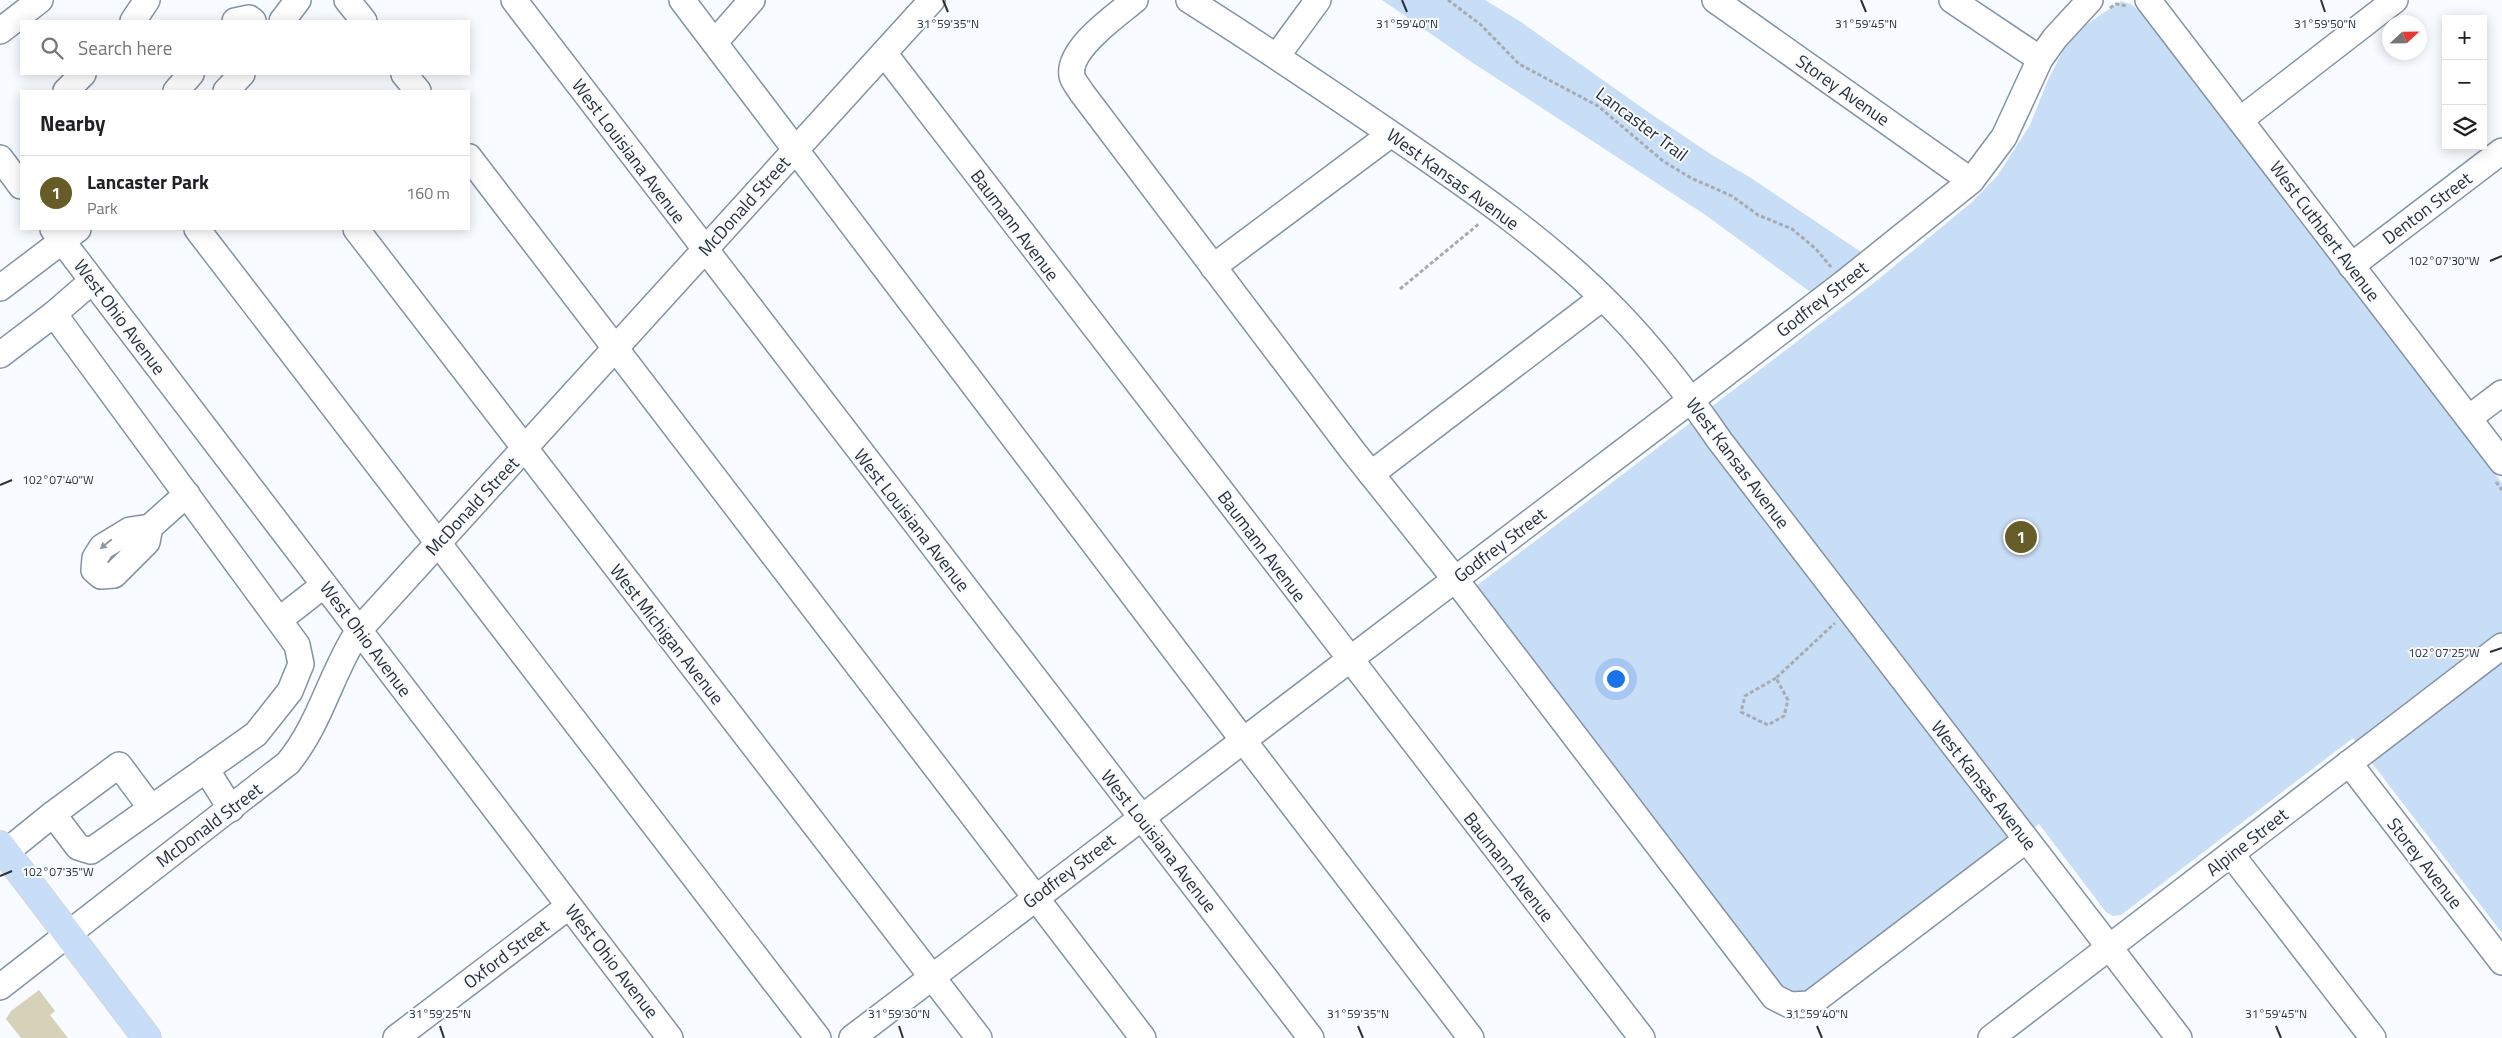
<!DOCTYPE html>
<html lang="en">
<head>
<meta charset="utf-8">
<style>
  :root { --surface:#fff; --page:#f2f2f2; --text:#202124; --muted:#757577; --line:#e0e0e0; --accent:#665c28 }
  body { margin:0; font-family:"Titillium Web",sans-serif; background:var(--page); color:var(--text) }
  .controls { position:absolute; right:15px; top:15px; display:grid; overflow:hidden; border-radius:0px; box-shadow:0 2px 12px #0003 }
  .controls button { width:45px; height:45px; display:grid; place-items:center; padding:0; border:0; border-bottom:1px solid var(--line); background:var(--surface); color:var(--text); font:25px sans-serif }
  .compass { position:absolute; left:2382px; top:15px; width:45px; height:45px; border-radius:50%; background:var(--surface); box-shadow:0 2px 12px #0003; rotate:68deg }
  .you { position:absolute; left:1615px; top:678px; width:18px; height:18px; margin:-12px; border:4px solid #fff; border-radius:50%; background:#1a73e8; box-shadow:0 0 0 8px #1a73e833 }
  .badge { display:grid; place-items:center; width:32px; height:32px; border-radius:50%; background:var(--accent); color:#fff; font-size:16px; font-weight:700 }
  .pin { position:absolute; translate:-50% -50%; border:2px solid #fff; box-shadow:0 1px 5px #0006 }
  .list { margin:0; padding:0; list-style:none }
  h2 { display:flex; justify-content:space-between; align-items:center; height:65px; margin:0; padding:0 20px; font-size:21px }
  h2 small { font-size:16px; font-weight:400; color:var(--muted) }
  .list li { display:grid; grid-template-columns:32px 1fr auto; gap:15px; align-items:center; box-sizing:border-box; height:75px; padding:0 20px; border-top:1px solid var(--line) }
  .list b { display:block; font-size:19px; white-space:nowrap }
  .list p { margin:0; font-size:16px; white-space:nowrap; color:var(--muted) }
  .list em { font-size:16px; font-style:normal; color:var(--muted) }
  .icon { flex:none; width:28px; height:28px; fill:none; stroke:currentColor; stroke-width:2; stroke-linecap:round; stroke-linejoin:round }
  .map { position:relative; flex:none; width:2502px; height:1038px; overflow:hidden }
  .search { position:absolute; background:var(--surface); box-shadow:0 2px 12px #0003; left:20px; top:20px; width:450px; height:55px; display:flex; align-items:center; gap:12px; box-sizing:border-box; padding:0 18px; border-radius:0px; color:var(--muted); font-size:19px }
  .panel { position:absolute; background:var(--surface); box-shadow:0 2px 12px #0003; left:20px; top:90px; width:450px; height:140px; border-radius:0px }
  .map>svg:first-child { display:block }
  .green { fill:#c8ddf6 }
  .building { fill:#d6d1b9 }
  .lines { fill:none; stroke-linecap:round; stroke-linejoin:round }
  .minor-casing { stroke:#8392a5; stroke-width:28 }
  .major-casing { stroke:#d4d6d7; stroke-width:30 }
  .path { stroke:#a7abb1; stroke-width:3; stroke-dasharray:4 2.5; stroke-linecap:butt }
  .minor { stroke:#fff; stroke-width:25 }
  .major { stroke:#c8ddf7; stroke-width:28 }
  .oneway { fill:#94989c }
  .ticks { fill:none; stroke:#2a3038; stroke-width:2 }
  .labels { text-anchor:middle; dominant-baseline:central; stroke-width:4; stroke-linejoin:round; paint-order:stroke }
  .street-label { font-size:18px; fill:#2a3038; stroke:#f8fbff }
  .ticks-label { font-size:12px; text-anchor:middle; fill:#2a3038; stroke:#f8fbff; stroke-width:4; stroke-linejoin:round; paint-order:stroke }
</style>
</head>
<body>
<div class="map">
<svg width="2502" height="1038" viewBox="0 0 2502 1038">
  <rect width="100%" height="100%" fill="#f8fbff"/>
  <g class="green">
    <path d="M 1382,0 L 1485,0 L 1521,22 L 1648,112 L 1712,155 L 1751,178 L 1870,258 L 1813,294 L 1707,216 L 1470,61 Z"/>
    <path d="M 2121,1 L 2132,5 L 2140,12 L 2502,483 L 2502,933 L 2353,738 L 2121,915 L 2113,916 L 2106,912 L 2039,824 L 1803,998 L 1784,997 L 1471,590 L 1875,282 L 1971,203 L 1998,175 L 2030,125 L 2048,80 L 2064,49 L 2086,25 Z"/>
  </g>
  <path class="building" d="M 39,990 L 55,1011 L 50,1015 L 68,1038 L 21,1038 L 6,1019 L 11,1011 Z"/>
  <g class="lines">
    <g class="minor-casing">
      <g id="minor">
        <path d="M 347,0 L 364,21"/>
        <path d="M 514,0 L 1311,1038"/>
        <path d="M 682,0 L 1243,740 L 1471,1038"/>
        <path d="M 1135,0 C 1117,15 1067,49 1072,76 C 1073,81 1079,88 1082,93 L 1352,450 L 1455,579 L 1774,997 L 1790,1005 L 1810,1004 L 2026,840"/>
        <path d="M 1189,0 C 1260,45 1330,92 1400,140 C 1476,192 1552,245 1616,311 C 1655,351 1689,396 1720,441 L 2179,1038"/>
        <path d="M 1715,0 L 1971,181"/>
        <path d="M 1952,0 L 2040,59"/>
        <path d="M 2148,0 L 2502,462"/>
        <path d="M 133,21 L 147,0"/>
        <path d="M 235,21 L 249,18 L 253,21"/>
        <path d="M 282,21 L 298,0"/>
        <path d="M 0,31 L 40,0"/>
        <path d="M 715,42 L 752,0"/>
        <path d="M 884,53 L 1642,1038"/>
        <path d="M 1277,56 L 1318,0"/>
        <path d="M 404,74 L 418,91"/>
        <path d="M 66,91 L 83,74"/>
        <path d="M 176,91 L 191,74"/>
        <path d="M 226,91 L 242,74"/>
        <path d="M 2240,120 L 2395,0"/>
        <path d="M 469,157 L 1143,1038"/>
        <path d="M 0,158 L 21,186"/>
        <path d="M 53,229 L 670,1038"/>
        <path d="M 197,229 L 818,1038"/>
        <path d="M 356,229 L 979,1038"/>
        <path d="M 2351,266 L 2502,151"/>
        <path d="M 1213,267 L 1391,134"/>
        <path d="M 0,288 L 78,229"/>
        <path d="M 0,355 L 54,314"/>
        <path d="M 2469,418 L 2502,393"/>
        <path d="M 1371,474 L 1602,298"/>
        <path d="M 150,527 L 147,542 L 114,575 L 101,576 L 94,570 L 95,558 L 102,547 L 130,530 L 150,527 L 187,494"/>
        <path d="M 279,620 L 324,585"/>
        <path d="M 2349,763 L 2502,962"/>
        <path d="M 206,769 L 231,809"/>
        <path d="M 53,814 L 119,765 L 151,808"/>
        <path d="M 6,852 L 53,814 L 78,847 L 91,851 L 256,734 L 290,691 L 301,664 L 297,645 L 54,314 L 92,281"/>
        <path d="M 2231,854 L 2373,1038"/>
        <path d="M 0,987 L 288,763 C 321,723 331,672 359,630 L 932,0"/>
        <path d="M 396,1038 L 569,906"/>
        <path d="M 852,1038 L 1691,400 L 1844,283 L 1971,181 L 2004,137 L 2040,59 L 2055,38 L 2090,0"/>
        <path d="M 1991,1038 L 2502,646"/>
      </g>
    </g>
    <g class="major-casing">
      <path id="major" d="M 0,845 L 147,1038"/>
    </g>
    <g class="path">
      <path d="M 1448,0 L 1480,24 L 1519,64 L 1598,106 L 1663,161 L 1691,178 L 1732,196 L 1758,215 L 1792,229 L 1816,249 L 1831,267"/>
      <path d="M 2110,8 L 2116,4 L 2127,6"/>
      <path d="M 1400,289 L 1480,223"/>
      <path d="M 2496,482 L 2502,490"/>
      <path d="M 1776,678 L 1745,696 L 1741,712 L 1768,725 L 1784,716 L 1788,700 L 1776,678 L 1835,623"/>
    </g>
    <use href="#minor" class="minor"/>
    <use href="#major" class="major"/>
  </g>
  <defs><path id="oneway-solid" d="M-6-.8H1V-3.2L6.5 0L1 3.2V.8H-6Z" transform="scale(1.25)"/></defs>
  <use class="oneway" href="#oneway-solid" transform="translate(106 544) rotate(140)"/>
  <path class="ticks" d="M 943,0 L 948,12M 1402,0 L 1407,12M 1861,0 L 1866,12M 2321,0 L 2325,12M 2490,261 L 2502,256M 0,485 L 12,480M 2490,652 L 2502,648M 0,876 L 12,871M 440,1026 L 444,1038M 899,1026 L 903,1038M 1358,1026 L 1363,1038M 1817,1026 L 1822,1038M 2276,1026 L 2281,1038"/>
  <g class="labels">
    <g class="street-label">
      <text transform="translate(1843 90) rotate(35)">Storey Avenue</text>
      <text transform="translate(1642 124) rotate(37)">Lancaster Trail</text>
      <text transform="translate(629 151) rotate(53)">West Louisiana Avenue</text>
      <text transform="translate(1453 179) rotate(36)">West Kansas Avenue</text>
      <text transform="translate(744 206) rotate(-48)">McDonald Street</text>
      <text transform="translate(2427 208) rotate(-37)">Denton Street</text>
      <text transform="translate(1015 225) rotate(53)">Baumann Avenue</text>
      <text transform="translate(2325 231) rotate(53)">West Cuthbert Avenue</text>
      <text transform="translate(1822 299) rotate(-38)">Godfrey Street</text>
      <text transform="translate(120 317) rotate(53)">West Ohio Avenue</text>
      <text transform="translate(1738 463) rotate(53)">West Kansas Avenue</text>
      <text transform="translate(472 506) rotate(-47)">McDonald Street</text>
      <text transform="translate(912 520) rotate(52)">West Louisiana Avenue</text>
      <text transform="translate(1500 545) rotate(-37)">Godfrey Street</text>
      <text transform="translate(1262 546) rotate(53)">Baumann Avenue</text>
      <text transform="translate(667 634) rotate(52)">West Michigan Avenue</text>
      <text transform="translate(366 639) rotate(53)">West Ohio Avenue</text>
      <text transform="translate(1984 785) rotate(52)">West Kansas Avenue</text>
      <text transform="translate(209 825) rotate(-37)">McDonald Street</text>
      <text transform="translate(1159 841) rotate(52)">West Louisiana Avenue</text>
      <text transform="translate(2247 842) rotate(-38)">Alpine Street</text>
      <text transform="translate(2425 863) rotate(52)">Storey Avenue</text>
      <text transform="translate(1509 867) rotate(52)">Baumann Avenue</text>
      <text transform="translate(1069 871) rotate(-37)">Godfrey Street</text>
      <text transform="translate(506 954) rotate(-37)">Oxford Street</text>
      <text transform="translate(612 961) rotate(52)">West Ohio Avenue</text>
    </g>
  </g>
  <g class="ticks-label">
    <text x="1866" y="28">31°59'45"N</text>
    <text x="948" y="28">31°59'35"N</text>
    <text x="1407" y="28">31°59'40"N</text>
    <text x="2325" y="28">31°59'50"N</text>
    <text x="2444" y="265">102°07'30"W</text>
    <text x="58" y="484">102°07'40"W</text>
    <text x="2444" y="657">102°07'25"W</text>
    <text x="58" y="876">102°07'35"W</text>
    <text x="440" y="1018">31°59'25"N</text>
    <text x="899" y="1018">31°59'30"N</text>
    <text x="1358" y="1018">31°59'35"N</text>
    <text x="1817" y="1018">31°59'40"N</text>
    <text x="2276" y="1018">31°59'45"N</text>
  </g>
</svg>
<div class="controls">
<button>+</button>
<button>−</button>
<button><svg class="icon" aria-label="layers" viewBox="0 0 24 24"><path d="M12 4l9 5-9 5-9-5zM3 14l9 5 9-5"/></svg></button>
</div>
<svg class="compass" viewBox="-18 -18 36 36"><path d="M0-13l5 13h-10z" fill="#e53935"/><path d="M0 13l5-13h-10z" fill="#757577"/></svg>
<div class="you"></div>
<div class="pin badge" style="left:2021px;top:537px">1</div>
<div class="search"><svg class="icon" aria-label="search" viewBox="0 0 24 24"><circle cx="10" cy="10" r="6"/><path d="M15 15l6 6"/></svg>Search here</div>
<section class="panel">
<h2>Nearby<small></small></h2>
<ul class="list">
<li><span class="badge">1</span><div><b>Lancaster Park</b><p>Park</p></div><em>160 m</em></li>
</ul>
</section>
</div>
</body>
</html>
